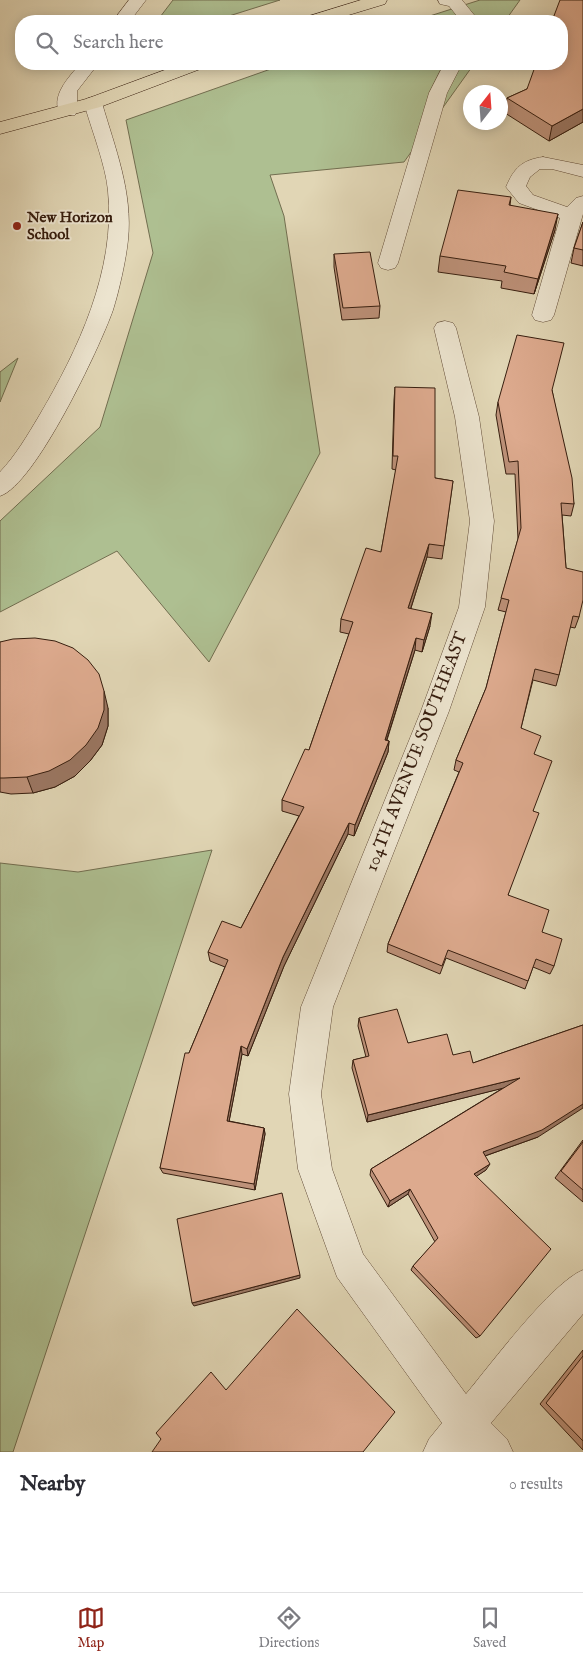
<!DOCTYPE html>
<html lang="en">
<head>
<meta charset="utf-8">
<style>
  :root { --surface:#fff; --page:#f2f2f3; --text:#2b2b33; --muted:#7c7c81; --line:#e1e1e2; --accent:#8f2418 }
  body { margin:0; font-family:"IM FELL English",serif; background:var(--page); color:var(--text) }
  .compass { position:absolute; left:463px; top:85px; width:45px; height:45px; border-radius:50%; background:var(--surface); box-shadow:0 2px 12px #0003; rotate:17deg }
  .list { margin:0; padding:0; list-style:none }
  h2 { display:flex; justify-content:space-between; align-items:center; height:65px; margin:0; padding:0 20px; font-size:21px }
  h2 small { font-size:16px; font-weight:400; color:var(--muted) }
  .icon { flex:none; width:28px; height:28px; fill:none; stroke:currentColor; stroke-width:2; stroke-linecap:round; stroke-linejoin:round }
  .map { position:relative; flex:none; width:583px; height:1452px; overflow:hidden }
  .search { position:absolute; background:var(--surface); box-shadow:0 2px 12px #0003; left:15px; right:15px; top:15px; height:55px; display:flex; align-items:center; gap:12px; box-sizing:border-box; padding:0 18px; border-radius:20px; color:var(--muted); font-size:19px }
  .sheet { height:140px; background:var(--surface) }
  nav { display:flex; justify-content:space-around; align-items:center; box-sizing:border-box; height:70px; border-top:1px solid var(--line); background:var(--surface); font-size:14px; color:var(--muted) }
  nav a { display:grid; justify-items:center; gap:2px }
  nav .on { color:var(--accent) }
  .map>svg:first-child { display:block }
  .green { fill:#aebf91; stroke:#726e50 }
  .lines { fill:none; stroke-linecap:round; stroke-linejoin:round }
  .minor-casing { stroke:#624c38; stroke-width:1 }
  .major-casing { stroke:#371e0f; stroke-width:1 }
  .minor { fill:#ece4cf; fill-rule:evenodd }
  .major { fill:#e1d6b5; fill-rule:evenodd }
  .wall { fill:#be927a; stroke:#371e0f }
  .shaded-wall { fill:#9b7763; stroke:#371e0f }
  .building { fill:#ddaa8e; stroke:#371e0f }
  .poi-dot { fill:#8f2418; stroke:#ece4cf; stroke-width:2 }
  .labels { text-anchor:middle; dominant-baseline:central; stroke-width:4; stroke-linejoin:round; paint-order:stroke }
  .far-poi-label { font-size:15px; font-weight:bold; fill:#371e0f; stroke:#ece4cf; text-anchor:start }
  .street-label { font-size:18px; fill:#371e0f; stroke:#ece4cf }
</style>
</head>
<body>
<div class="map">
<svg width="583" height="1452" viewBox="0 0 583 1452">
  <rect width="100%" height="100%" fill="#e1d6b5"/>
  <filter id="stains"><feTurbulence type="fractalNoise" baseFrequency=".004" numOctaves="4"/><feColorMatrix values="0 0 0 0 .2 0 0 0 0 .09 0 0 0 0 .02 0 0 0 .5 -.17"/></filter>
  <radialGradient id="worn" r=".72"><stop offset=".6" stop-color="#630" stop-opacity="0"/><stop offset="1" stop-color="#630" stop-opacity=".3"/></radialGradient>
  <g class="green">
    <path d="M 173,0 L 280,0 L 213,21 L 157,21 Z"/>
    <path d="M 480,0 L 520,0 L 505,21 L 414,21 Z"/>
    <path d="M 285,64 L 474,64 L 404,162 L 270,175 L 284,216 L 320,453 L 209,662 L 117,551 L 0,612 L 0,521 L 100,427 L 153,253 L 126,120 Z"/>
    <path d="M 18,358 L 0,402 L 0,372 Z"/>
    <path d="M 212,850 L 13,1452 L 0,1452 L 0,863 L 78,872 Z"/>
  </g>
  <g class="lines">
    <g class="minor-casing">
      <g id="minor">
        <path d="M 129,0 L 146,0 L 130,21 L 113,21 Z"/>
        <path d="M 438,0 L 462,0 L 479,21 L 461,21 L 449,6 L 440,4 Z"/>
        <path d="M 80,64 L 98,64 L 77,91 L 77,111 L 75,115 L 61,115 C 49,97 69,77 80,64 Z"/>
        <path d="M 444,64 L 462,64 L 447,93 L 398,263 L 395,268 L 388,270 L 381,268 L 378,263 L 429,93 Z"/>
        <path d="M 93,97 L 100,99 L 102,103 C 115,148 133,192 128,240 C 126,260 119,291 113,310 C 100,347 35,485 0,496 L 0,472 C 16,455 27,436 39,416 C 78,350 116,270 108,191 C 106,166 91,128 84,103 L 86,99 Z"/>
        <path d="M 543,157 L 583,165 L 583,177 L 552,169 L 540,169 L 530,177 L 526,186 L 533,195 L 567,207 L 576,198 L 583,196 L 583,214 L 554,315 L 551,320 L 543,322 L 535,320 L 532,315 L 560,218 L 519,203 L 506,187 C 514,168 522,160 543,157 Z"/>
        <path d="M 445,321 L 453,323 L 456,328 L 479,417 L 494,521 L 485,607 L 449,711 L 333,1007 L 321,1094 L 332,1169 L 363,1254 L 466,1394 C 491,1364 551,1283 583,1270 L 583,1314 L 491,1423 L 507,1439 L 513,1452 L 423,1452 L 429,1439 L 442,1423 L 337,1277 L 298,1169 L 289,1094 L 301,1007 L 421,711 L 459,607 L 470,521 L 455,417 L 434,328 L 437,323 Z"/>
      </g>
    </g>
    <g class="major-casing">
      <g id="major">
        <path d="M 361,0 L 387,0 L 385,4 L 329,21 L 303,21 L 306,17 Z"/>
        <path d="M 181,64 L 206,64 L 203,68 L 100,107 L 0,134 L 0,122 L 86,99 Z"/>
      </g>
    </g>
    <use href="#minor" class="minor"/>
    <use href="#major" class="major"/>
  </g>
  <g class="wall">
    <path d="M 583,0 L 583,122 L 549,141 L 505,113 L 507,98 L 527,89 Z"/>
    <path d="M 511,197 L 510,205 L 555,230 L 534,294 L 501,288 L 502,281 L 438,272 L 440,256 Z"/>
    <path d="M 583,222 L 583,266 L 571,263 L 574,248 Z"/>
    <path d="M 334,254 L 380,306 L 379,318 L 342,320 L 334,267 Z"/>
    <path d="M 395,387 L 435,478 L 453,481 L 442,559 L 427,557 L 411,608 L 430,626 L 422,652 L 415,650 L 387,740 L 389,741 L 388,752 L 354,836 L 348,834 L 284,966 L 248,1056 L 242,1054 L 229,1121 L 264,1128 L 265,1134 L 255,1190 L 163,1173 L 160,1168 L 189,1053 L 225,967 L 210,961 L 208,952 L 241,928 L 299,816 L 282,811 L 282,800 L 309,750 L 349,634 L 340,632 L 341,619 L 381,552 L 396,470 L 392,469 L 394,400 Z"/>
    <path d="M 552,390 L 574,504 L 571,516 L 562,515 L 566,568 L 579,617 L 575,628 L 570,627 L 559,675 L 556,686 L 533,680 L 521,728 L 534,754 L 533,811 L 508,895 L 542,932 L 554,966 L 550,974 L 533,967 L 528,981 L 525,989 L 446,958 L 440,974 L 387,952 L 388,944 L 459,772 L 454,770 L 456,760 L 486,688 L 506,612 L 498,610 L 518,539 L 515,474 L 506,474 L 496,415 L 498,402 Z"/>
    <path d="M 0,642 L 108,708 L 108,726 L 102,745 L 90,761 L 75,776 L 55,787 L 33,793 L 11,794 L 0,792 Z"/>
    <path d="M 359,1018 L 408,1043 L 453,1055 L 473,1063 L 583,1025 L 538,1137 L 485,1156 L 486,1170 L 476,1176 L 480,1336 L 476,1338 L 411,1270 L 413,1266 L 435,1242 L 408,1194 L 388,1207 L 370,1175 L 371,1169 L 503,1088 L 367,1122 L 352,1068 L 353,1060 L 366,1057 L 358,1026 Z"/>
    <path d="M 583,1140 L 583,1202 L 555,1178 Z"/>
    <path d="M 583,1350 L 583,1450 L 540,1404 Z"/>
  </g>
  <g class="shaded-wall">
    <path d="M 583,109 L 583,122 L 549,141 L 552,126 Z"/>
    <path d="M 558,214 L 555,230 L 534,294 L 538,279 Z"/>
    <path d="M 429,544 L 427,557 L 407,620 L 408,608 Z"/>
    <path d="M 432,613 L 430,626 L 422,652 L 424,640 Z"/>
    <path d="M 416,638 L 415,650 L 383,751 L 385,740 Z"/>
    <path d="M 104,691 L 108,708 L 108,726 L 102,745 L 90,761 L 75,776 L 55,787 L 33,793 L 27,777 Z"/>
    <path d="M 389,741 L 388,752 L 354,836 L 355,825 Z"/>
    <path d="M 349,823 L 348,834 L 284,966 L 248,1056 L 247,1049 L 283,957 Z"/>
    <path d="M 241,1046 L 242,1054 L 228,1127 L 227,1121 Z"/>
    <path d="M 520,1078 L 516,1085 L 367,1122 L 368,1115 Z"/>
    <path d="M 583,1104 L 583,1108 L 538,1137 L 479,1158 L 483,1152 Z"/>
    <path d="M 264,1128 L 265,1134 L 255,1190 L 254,1184 Z"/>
    <path d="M 490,1164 L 486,1170 L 471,1180 L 474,1174 Z"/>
    <path d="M 410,1189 L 408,1194 L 388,1207 L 390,1201 Z"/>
    <path d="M 300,1275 L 300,1278 L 194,1306 L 192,1303 Z"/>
  </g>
  <g class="building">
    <path d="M 560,0 L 583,0 L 583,109 L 552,126 L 507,98 L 527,89 L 536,64 L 562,64 L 562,21 L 552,21 Z"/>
    <path d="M 458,190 L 511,197 L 509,205 L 558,214 L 538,279 L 504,272 L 506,266 L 440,256 Z"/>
    <path d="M 583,222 L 583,250 L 574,248 Z"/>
    <path d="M 370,252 L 380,306 L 343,308 L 334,254 Z"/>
    <path d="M 517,335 L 564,343 L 552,390 L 572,478 L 574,504 L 561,503 L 566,568 L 583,572 L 583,600 L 579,617 L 573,616 L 559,675 L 535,669 L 521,728 L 541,736 L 534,754 L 552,761 L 533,811 L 539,813 L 508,895 L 549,910 L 542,932 L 562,939 L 554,966 L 536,959 L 528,981 L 448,950 L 442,966 L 388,944 L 463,763 L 456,760 L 486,688 L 509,600 L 501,598 L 521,528 L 518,461 L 509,462 L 498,402 Z"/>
    <path d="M 395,387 L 435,388 L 435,478 L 453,481 L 444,546 L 429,544 L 408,608 L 432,613 L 424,640 L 416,638 L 385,740 L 389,741 L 355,825 L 349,823 L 283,957 L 247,1049 L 241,1046 L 227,1121 L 264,1128 L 254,1184 L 160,1168 L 185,1053 L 189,1053 L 228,960 L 208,952 L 222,921 L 241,928 L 304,807 L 282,800 L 305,749 L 309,750 L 353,622 L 341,619 L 366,548 L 381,552 L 398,456 L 393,456 Z"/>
    <path d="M 35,638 L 55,641 L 73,648 L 88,660 L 99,674 L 104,691 L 104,710 L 98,728 L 86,745 L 70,760 L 49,771 L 27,777 L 4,778 L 0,778 L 0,642 L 13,639 Z"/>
    <path d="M 397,1009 L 408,1043 L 447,1034 L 453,1055 L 470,1051 L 473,1063 L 583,1025 L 583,1104 L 542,1130 L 483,1152 L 490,1164 L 474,1174 L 551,1249 L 480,1336 L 413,1266 L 438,1238 L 410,1189 L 390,1201 L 371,1169 L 520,1078 L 368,1115 L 353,1060 L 369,1056 L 359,1018 Z"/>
    <path d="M 583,1142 L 583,1190 L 561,1171 Z"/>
    <path d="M 282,1193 L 300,1275 L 192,1303 L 177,1219 Z"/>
    <path d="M 297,1309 L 395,1412 L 363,1452 L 152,1452 L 161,1439 L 156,1433 L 211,1372 L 226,1390 Z"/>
    <path d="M 583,1356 L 583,1441 L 546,1403 Z"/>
  </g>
  <circle class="poi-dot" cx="17" cy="226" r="5"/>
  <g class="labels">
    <g class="far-poi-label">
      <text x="27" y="217">New Horizon<tspan x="27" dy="17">School</tspan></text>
    </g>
    <g class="street-label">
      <text transform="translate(417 752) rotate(-69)">104TH AVENUE SOUTHEAST</text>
    </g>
  </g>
  <rect width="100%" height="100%" filter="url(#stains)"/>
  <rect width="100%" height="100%" fill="url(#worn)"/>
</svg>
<svg class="compass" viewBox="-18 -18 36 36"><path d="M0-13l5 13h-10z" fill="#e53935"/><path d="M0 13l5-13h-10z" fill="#7c7c81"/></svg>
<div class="search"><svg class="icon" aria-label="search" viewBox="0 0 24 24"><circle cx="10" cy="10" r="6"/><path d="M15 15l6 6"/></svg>Search here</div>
</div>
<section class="sheet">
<h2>Nearby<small>0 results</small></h2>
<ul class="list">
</ul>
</section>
<nav>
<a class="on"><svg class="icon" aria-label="map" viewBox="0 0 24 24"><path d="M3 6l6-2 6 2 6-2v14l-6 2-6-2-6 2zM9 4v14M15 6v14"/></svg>Map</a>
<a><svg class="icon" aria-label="directions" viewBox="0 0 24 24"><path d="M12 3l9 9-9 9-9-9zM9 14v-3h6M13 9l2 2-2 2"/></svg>Directions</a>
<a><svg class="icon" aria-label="saved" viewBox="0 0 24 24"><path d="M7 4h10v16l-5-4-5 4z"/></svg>Saved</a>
</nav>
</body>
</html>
